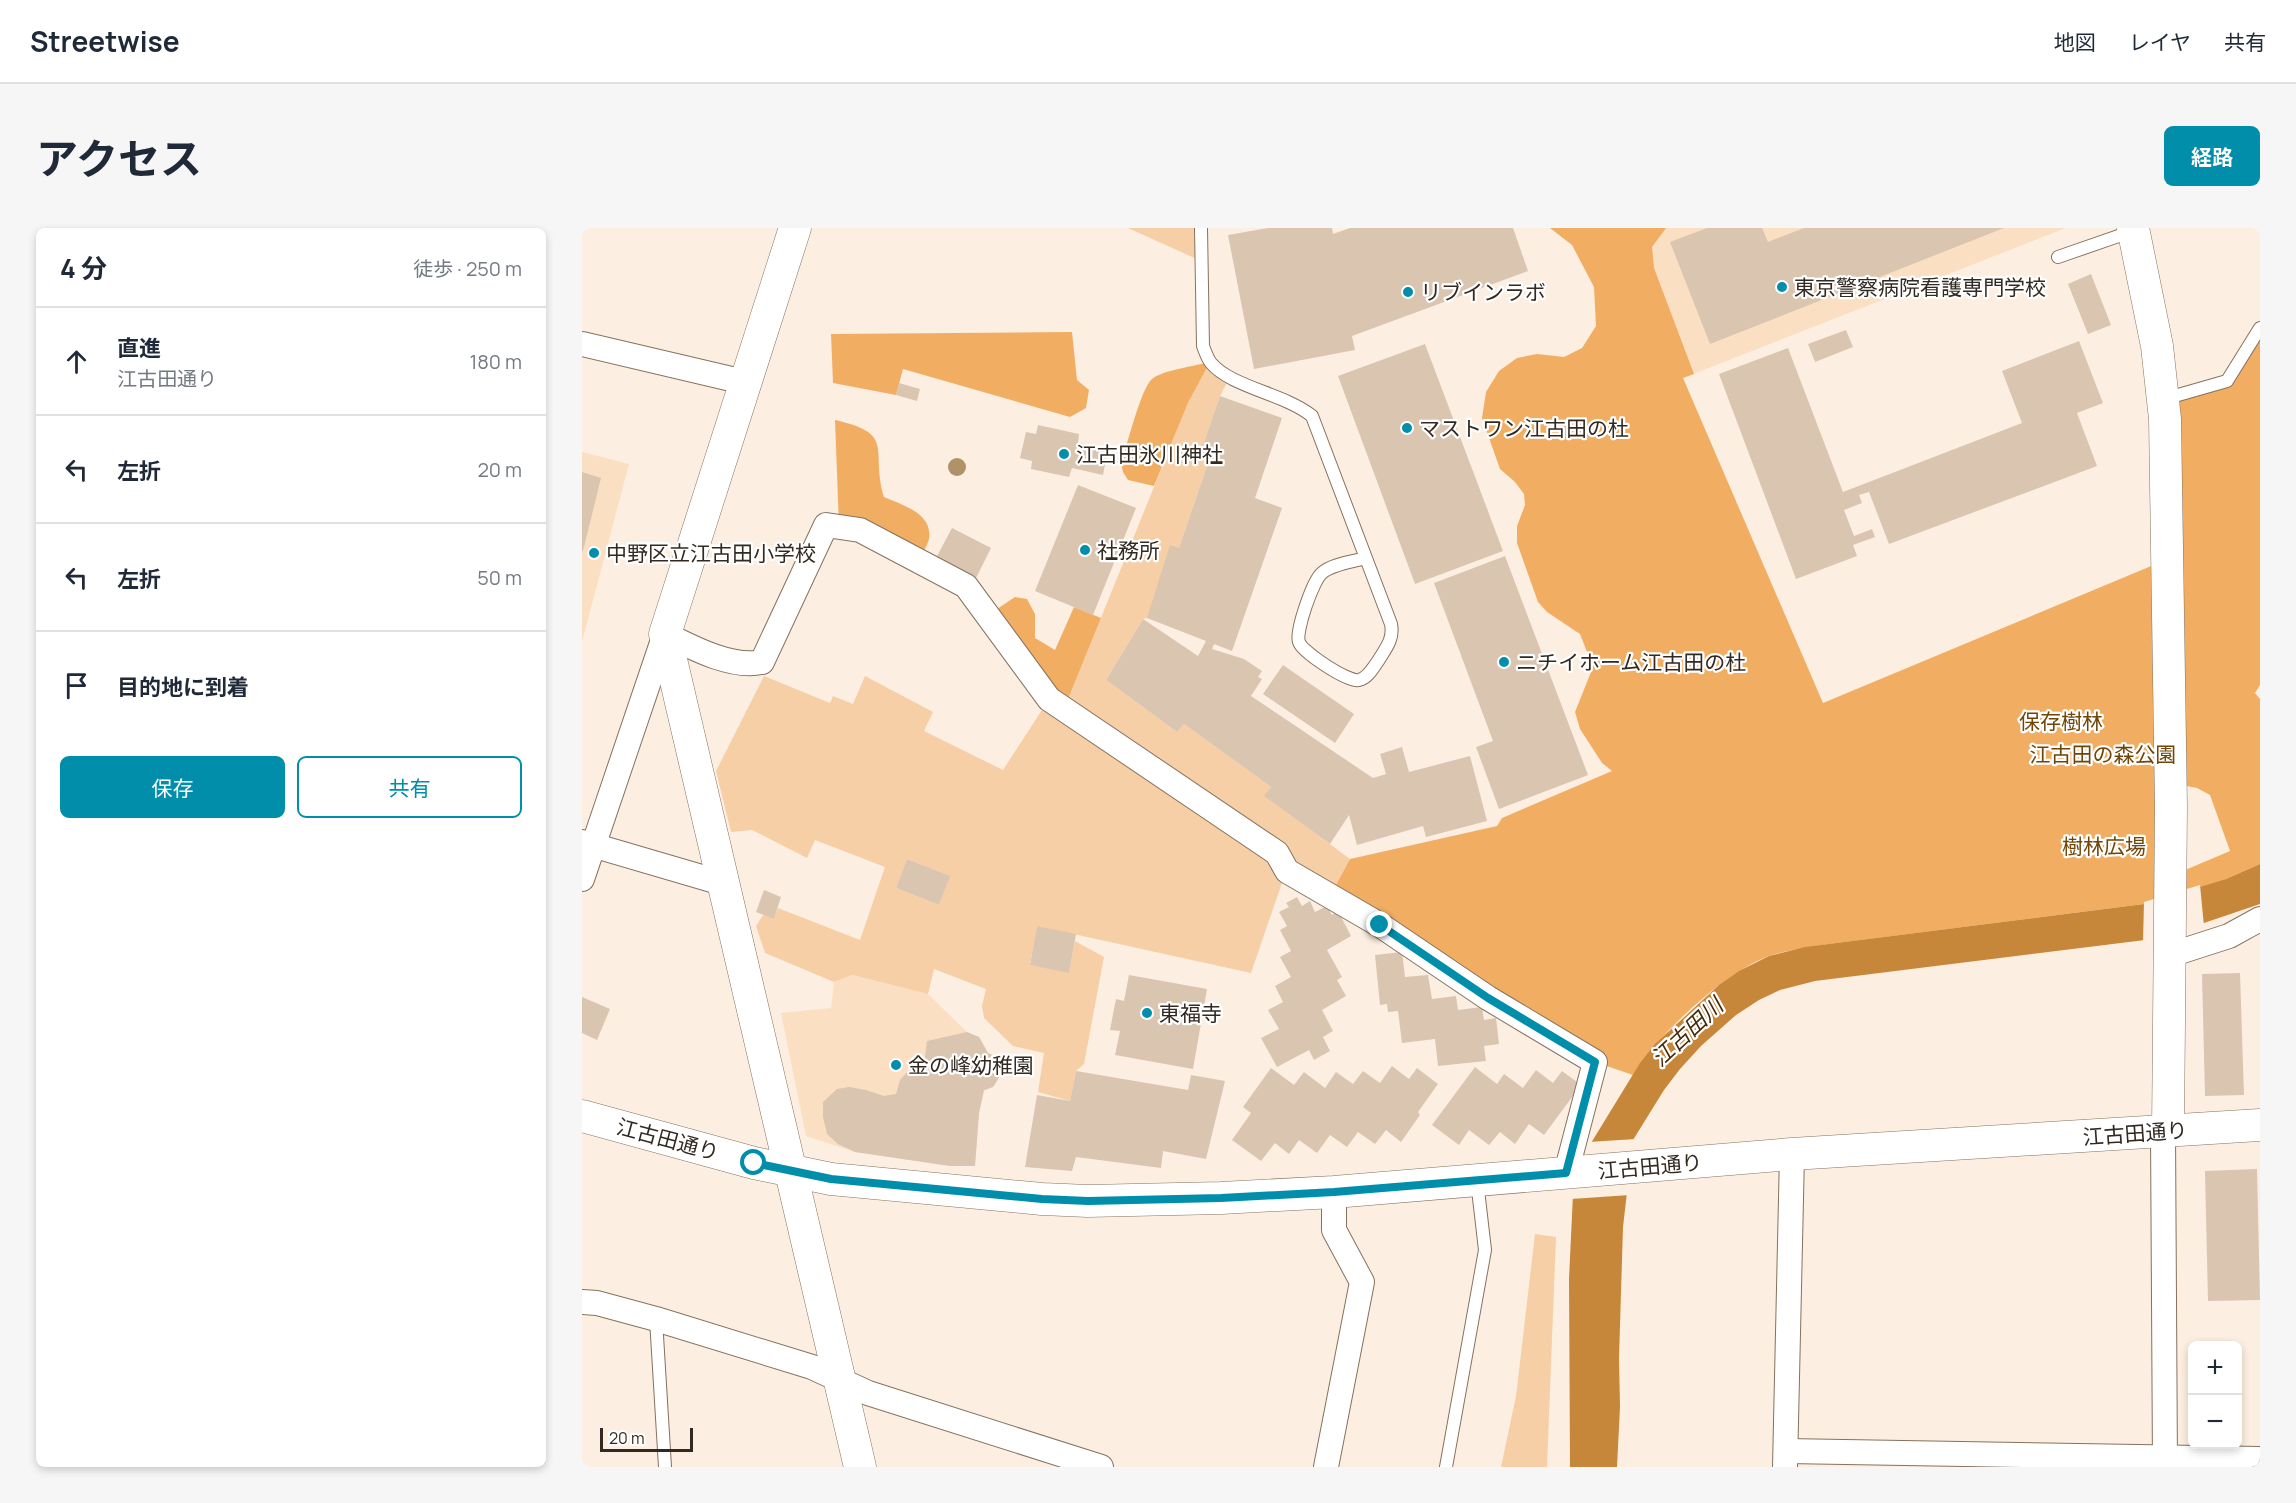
<!DOCTYPE html>
<html lang="ja">
<head>
<meta charset="utf-8">
<style>
  :root { --surface:#fff; --page:#f6f6f7; --text:#1f2937; --muted:#747a83; --line:#e0e1e3; --accent:#008eaa }
  body { margin:0; font-family:Manrope,"Noto Sans JP",sans-serif; background:var(--page); color:var(--text) }
  .controls { position:absolute; right:18px; bottom:18px; display:grid; overflow:hidden; border-radius:9px; box-shadow:0 3px 9px #0003 }
  .controls button { width:54px; height:54px; display:grid; place-items:center; padding:0; border:0; border-bottom:2px solid var(--line); background:var(--surface); color:var(--text); font:30px sans-serif }
  .scale { position:absolute; left:18px; bottom:15px; width:93px; box-sizing:border-box; padding-left:6px; border:3px solid #322a22; border-top:0; font-size:16px; line-height:21px; white-space:nowrap; color:#322a22; -webkit-text-stroke:4px #fff; paint-order:stroke }
  .stop { position:absolute; width:18px; height:18px; margin:-14px; border:4px solid #008eaa; border-radius:50%; background:#fff }
  .stop.end { background:#008eaa; border-color:#fff; box-shadow:0 2px 6px #0008 }
  .list { margin:0; padding:0; list-style:none }
  h2 { display:flex; justify-content:space-between; align-items:center; height:78px; margin:0; padding:0 24px; font-size:26px }
  h2 small { font-size:20px; font-weight:400; color:var(--muted) }
  .list li { display:grid; grid-template-columns:39px 1fr auto; gap:18px; align-items:center; box-sizing:border-box; height:108px; padding:0 24px; border-top:2px solid var(--line) }
  .list b { display:block; font-size:22px; white-space:nowrap }
  .list p { margin:0; font-size:20px; white-space:nowrap; color:var(--muted) }
  .list em { font-size:20px; font-style:normal; color:var(--muted) }
  .actions { display:flex; gap:12px; padding:18px 24px }
  .actions a { flex:1; padding:14px 0; border:2px solid var(--accent); border-radius:9px; text-align:center; font-size:21px; color:var(--accent) }
  .actions .main { background:var(--accent); color:#fff }
  .icon { flex:none; width:33px; height:33px; fill:none; stroke:currentColor; stroke-width:2; stroke-linecap:round; stroke-linejoin:round }
  .map { position:relative; flex:none; width:1678px; height:1239px; overflow:hidden; border-radius:9px }
  header { display:flex; align-items:center; gap:36px; box-sizing:border-box; height:84px; padding:0 30px; background:var(--surface); border-bottom:2px solid var(--line) }
  header strong { font-size:28px }
  nav { display:flex; gap:33px; margin-inline-start:auto; font-size:21px }
  .intro { display:flex; align-items:center; justify-content:space-between; box-sizing:border-box; height:144px; padding:0 36px }
  h1 { margin:0; font-size:42px }
  .button { padding:15px 27px; border-radius:9px; background:var(--accent); color:#fff; font-size:21px; font-weight:700 }
  main { display:flex; gap:36px; padding:0 36px }
  aside { flex:1; background:var(--surface); border-radius:9px; box-shadow:0 3px 9px #0003 }
  .map>svg:first-child { display:block }
  .built { fill:#fadfc3 }
  .green { fill:#f6cfa6; fill-rule:evenodd }
  .forest { fill:#f1ae63 }
  .water { fill:#c7873a }
  .pier { fill:#fcefe1 }
  .building { fill:#dac5b0 }
  .lines { fill:none; stroke-linecap:round; stroke-linejoin:round }
  .service-casing { stroke:#85725f; stroke-width:14 }
  .minor-casing { stroke:#85725f; stroke-width:26 }
  .tertiary-casing { stroke:#85725f; stroke-width:33 }
  .service { stroke:#fff; stroke-width:12 }
  .minor { stroke:#fff; stroke-width:24 }
  .tertiary { stroke:#fff; stroke-width:32 }
  .tree { fill:#af926a }
  .route { stroke:#008eaa; stroke-width:8 }
  .poi-dot { fill:#008eaa; stroke:#fff; stroke-width:2 }
  .labels { text-anchor:middle; dominant-baseline:central; stroke-width:4.5; stroke-linejoin:round; paint-order:stroke }
  .poi-label { font-size:21px; fill:#322a22; stroke:#fff; text-anchor:start }
  .park-label { font-size:21px; fill:#704508; stroke:#fff }
  .street-label { font-size:21px; fill:#322a22; stroke:#fff }
  .water-label { font-size:22px; font-style:italic; fill:#442a08; stroke:#fff }
</style>
</head>
<body>
<header>
<strong>Streetwise</strong>
<nav><a>地図</a><a>レイヤ</a><a>共有</a></nav>
</header>
<div class="intro"><h1>アクセス</h1><a class="button">経路</a></div>
<main>
<aside>
<h2>4 分<small>徒歩 · 250 m</small></h2>
<ul class="list">
<li><svg class="icon" aria-label="ahead" viewBox="0 0 24 24"><path d="M12 20V5M6 11l6-6 6 6"/></svg><div><b>直進</b><p>江古田通り</p></div><em>180 m</em></li>
<li><svg class="icon" aria-label="left" viewBox="0 0 24 24"><path d="M17 20v-9H6M10 6l-5 5 5 5"/></svg><div><b>左折</b></div><em>20 m</em></li>
<li><svg class="icon" aria-label="left" viewBox="0 0 24 24"><path d="M17 20v-9H6M10 6l-5 5 5 5"/></svg><div><b>左折</b></div><em>50 m</em></li>
<li><svg class="icon" aria-label="arrive" viewBox="0 0 24 24"><path d="M6 21V4h12l-3 4 3 4H6"/></svg><div><b>目的地に到着</b></div></li>
</ul>
<div class="actions"><a class="main">保存</a><a>共有</a></div>
</aside>
<div class="map">
<svg width="1678" height="1239" viewBox="0 0 1678 1239">
  <rect width="100%" height="100%" fill="#fcefe1"/>
  <g class="built">
    <path d="M 1043,0 L 1484,0 L 1101,150 Z"/>
    <path d="M 0,224 L 47,236 L 0,414 Z"/>
    <path d="M 269,747 L 346,766 L 385,804 L 397,809 L 406,825 L 415,829 L 420,845 L 411,859 L 402,863 L 397,885 L 393,938 L 368,938 L 273,924 L 224,908 L 199,785 L 249,780 L 252,754 Z"/>
  </g>
  <g class="green">
    <path d="M 546,0 L 619,0 L 619,33 Z"/>
    <path d="M 628,134 L 648,149 L 638,168 L 617,229 L 627,232 L 597,320 L 565,390 L 561,391 L 524,452 L 595,504 L 602,496 L 689,559 L 683,568 L 768,631 L 748,668 L 704,643 L 669,745 L 455,698 L 448,737 L 487,744 L 493,713 L 522,729 L 502,836 L 494,843 L 488,873 L 456,864 L 462,825 L 431,818 L 402,790 L 400,778 L 404,761 L 352,741 L 346,766 L 270,747 L 252,754 L 183,725 L 174,698 L 181,687 L 192,690 L 196,680 L 278,712 L 303,639 L 233,612 L 225,630 L 170,602 L 149,604 L 134,543 L 182,448 L 248,475 L 251,468 L 271,476 L 283,448 L 351,484 L 342,503 L 421,542 L 467,471 L 482,481 L 606,175 ZM 325,631 L 367,648 L 357,677 L 314,660 Z"/>
    <path d="M 953,1006 L 974,1009 L 965,1239 L 919,1239 L 934,1168 Z"/>
  </g>
  <g class="forest">
    <path d="M 968,0 L 1084,0 L 1070,19 L 1072,40 L 1112,146 L 1101,150 L 1241,475 L 1586,331 L 1581,171 L 1645,153 L 1678,102 L 1678,457 L 1673,465 L 1678,471 L 1678,636 L 1644,651 L 1590,669 L 1589,648 L 1648,623 L 1628,567 L 1615,560 L 1589,555 L 1586,668 L 1562,676 L 1232,718 C 1218,721 1201,723 1187,728 C 1143,744 1075,807 1051,847 L 1013,834 L 748,668 L 768,631 L 915,598 L 920,590 L 1030,543 L 1020,535 L 998,501 L 993,484 L 1009,444 L 1007,429 L 998,406 L 965,384 L 956,374 L 935,315 L 935,298 L 943,277 L 942,266 L 933,254 L 918,241 L 900,190 L 904,164 L 917,143 L 935,130 L 955,126 L 982,129 L 1000,120 L 1014,98 L 1012,59 L 990,17 Z"/>
    <path d="M 490,104 L 495,152 L 507,162 L 504,180 L 488,189 L 321,141 L 314,167 L 251,155 L 249,106 Z"/>
    <path d="M 628,134 L 606,175 L 572,258 L 546,252 L 541,244 L 539,235 C 545,218 559,160 570,151 C 581,142 613,138 628,134 Z"/>
    <path d="M 253,192 C 315,206 288,221 302,269 C 320,277 351,285 347,311 C 345,318 340,326 337,333 L 257,299 Z"/>
    <path d="M 433,369 L 445,371 L 453,386 L 453,410 L 473,422 L 492,379 L 519,390 L 482,481 L 406,387 Z"/>
  </g>
  <path class="water" d="M 1678,636 L 1678,676 L 1619,696 L 1563,712 L 1233,753 L 1198,762 L 1177,772 L 1154,787 L 1119,818 L 1098,841 L 1082,862 L 1051,912 L 1041,999 L 1037,1130 L 1038,1179 L 1035,1239 L 988,1239 L 987,1051 L 991,966 L 1009,915 L 1058,835 L 1073,816 L 1137,757 L 1157,743 L 1187,728 L 1223,719 L 1562,676 L 1644,651 Z"/>
  <g class="pier">
    <path d="M 1618,657 L 1622,698 L 1561,715 L 1562,674 Z"/>
    <path d="M 1054,911 L 1048,967 L 989,971 L 990,962 L 1006,914 Z"/>
  </g>
  <g class="building">
    <path d="M 686,0 L 750,0 L 751,6 L 768,0 L 931,0 L 946,43 L 770,108 L 773,122 L 672,141 L 646,7 Z"/>
    <path d="M 1125,0 L 1180,0 L 1186,14 L 1222,0 L 1422,0 L 1128,116 L 1088,14 Z"/>
    <path d="M 1509,46 L 1529,97 L 1506,106 L 1486,56 Z"/>
    <path d="M 1264,102 L 1271,119 L 1233,134 L 1226,116 Z"/>
    <path d="M 1497,113 L 1521,175 L 1495,185 L 1515,238 L 1307,316 L 1287,264 L 1277,267 L 1280,275 L 1262,282 L 1272,308 L 1290,301 L 1293,309 L 1271,317 L 1275,328 L 1214,351 L 1137,146 L 1206,120 L 1261,264 L 1440,195 L 1420,143 Z"/>
    <path d="M 843,116 L 921,323 L 833,356 L 756,148 Z"/>
    <path d="M 317,155 L 338,161 L 335,173 L 314,167 Z"/>
    <path d="M 638,168 L 700,190 L 673,270 L 700,280 L 650,423 L 632,416 L 630,421 L 662,431 L 680,443 L 676,449 L 680,451 L 669,468 L 791,550 L 804,546 L 798,526 L 820,519 L 827,544 L 888,528 L 905,593 L 844,609 L 841,598 L 775,617 L 767,587 L 748,616 L 682,568 L 689,559 L 602,496 L 595,504 L 524,452 L 561,391 L 616,428 L 624,413 L 565,390 L 588,317 L 597,320 L 627,232 L 617,229 Z"/>
    <path d="M 456,197 L 497,206 L 496,215 L 526,221 L 521,247 L 490,240 L 487,249 L 449,241 L 450,233 L 438,230 L 444,204 L 454,206 Z"/>
    <path d="M 0,244 L 19,250 L 1,323 L 0,323 Z"/>
    <path d="M 496,257 L 554,280 L 511,387 L 453,363 Z"/>
    <path d="M 370,300 L 409,320 L 394,350 L 354,330 Z"/>
    <path d="M 923,328 L 1006,547 L 917,581 L 894,519 L 911,513 L 852,355 Z"/>
    <path d="M 701,437 L 772,486 L 753,515 L 681,466 Z"/>
    <path d="M 325,631 L 368,648 L 357,677 L 314,660 Z"/>
    <path d="M 182,662 L 199,669 L 192,691 L 174,684 Z"/>
    <path d="M 715,669 L 720,678 L 728,673 L 733,684 L 745,678 L 750,687 L 756,683 L 769,708 L 745,722 L 760,749 L 755,752 L 764,768 L 740,782 L 751,803 L 741,809 L 748,823 L 732,832 L 727,822 L 695,839 L 679,810 L 697,801 L 686,782 L 701,774 L 693,758 L 709,749 L 698,729 L 709,723 L 698,702 L 705,698 L 697,684 L 707,679 L 704,675 Z"/>
    <path d="M 455,698 L 494,706 L 487,745 L 448,737 Z"/>
    <path d="M 820,724 L 823,749 L 846,747 L 850,771 L 874,768 L 876,782 L 900,779 L 902,792 L 914,790 L 917,816 L 902,818 L 904,833 L 856,838 L 853,811 L 820,815 L 816,783 L 806,784 L 805,776 L 798,777 L 793,727 Z"/>
    <path d="M 1658,745 L 1662,867 L 1623,868 L 1620,746 Z"/>
    <path d="M 547,747 L 625,761 L 611,841 L 533,827 L 538,803 L 528,802 L 534,771 L 542,773 Z"/>
    <path d="M 0,769 L 28,781 L 15,812 L 0,805 Z"/>
    <path d="M 385,804 L 397,809 L 406,825 L 415,829 L 420,845 L 411,859 L 402,862 L 397,885 L 393,938 L 368,938 L 273,924 L 256,916 L 245,906 L 241,889 L 241,874 L 255,861 L 267,859 L 284,862 L 302,868 L 314,866 L 318,852 L 327,842 L 342,836 L 345,813 Z"/>
    <path d="M 810,838 L 827,851 L 835,840 L 856,856 L 836,884 L 838,887 L 819,914 L 804,902 L 793,916 L 776,904 L 765,919 L 748,907 L 735,925 L 717,912 L 707,926 L 693,915 L 679,933 L 650,912 L 669,885 L 661,879 L 689,840 L 712,857 L 722,844 L 743,860 L 754,844 L 771,856 L 781,843 L 798,855 Z"/>
    <path d="M 893,839 L 915,856 L 922,846 L 941,860 L 954,842 L 971,855 L 980,843 L 999,857 L 962,907 L 947,896 L 933,916 L 918,904 L 907,917 L 887,902 L 877,917 L 850,897 Z"/>
    <path d="M 494,843 L 606,862 L 609,847 L 643,853 L 624,931 L 581,923 L 579,940 L 494,929 L 490,943 L 443,939 L 455,867 L 488,873 Z"/>
    <path d="M 1675,941 L 1678,1072 L 1626,1073 L 1623,943 Z"/>
  </g>
  <g class="lines">
    <g class="service-casing">
      <g id="service">
        <path d="M 619,0 L 621,118 C 623,123 625,130 629,135 C 649,159 703,166 730,188 L 809,396 C 812,411 804,420 796,433 C 791,440 786,450 777,452 C 767,455 720,424 717,414 C 713,404 731,352 740,345 C 750,336 770,334 784,330"/>
        <path d="M 1476,29 L 1551,3"/>
        <path d="M 1582,171 L 1645,153 L 1678,100"/>
        <path d="M 74,1091 L 83,1239"/>
        <path d="M 864,1239 L 903,1022 L 895,953"/>
      </g>
    </g>
    <g class="minor-casing">
      <g id="minor">
        <path d="M 0,116 L 162,154"/>
        <path d="M 0,614 L 140,655"/>
        <path d="M 0,651 L 83,406 C 109,419 150,441 180,434 L 244,297 L 278,302 L 384,358 L 467,471 L 695,625 L 705,643 L 798,697 L 906,770 L 1013,834 L 984,945"/>
        <path d="M 1588,727 L 1647,708 L 1678,691"/>
        <path d="M 1581,904 L 1583,1239"/>
        <path d="M 0,1074 L 15,1075 L 74,1091 L 230,1139 L 286,1165 L 519,1239"/>
        <path d="M 1204,1223 L 1678,1231"/>
        <path d="M 744,1239 L 780,1054 L 752,1002 L 752,964"/>
        <path d="M 1203,1239 L 1210,926"/>
      </g>
    </g>
    <g class="tertiary-casing">
      <g id="tertiary">
        <path d="M 213,0 L 83,406 L 278,1239"/>
        <path d="M 1551,0 L 1575,118 L 1583,191 L 1589,579 L 1586,903"/>
        <path d="M 0,888 L 172,935 L 249,951 L 460,971 L 506,973 L 639,970 L 752,964 L 1210,926 L 1678,897"/>
      </g>
    </g>
    <use href="#service" class="service"/>
    <use href="#minor" class="minor"/>
    <use href="#tertiary" class="tertiary"/>
  </g>
  <circle class="tree" cx="375" cy="239" r="9"/>
  <g class="lines">
    <path class="route" d="M 172,935 L 249,951 L 460,971 L 506,973 L 639,970 L 752,964 L 984,945 L 1013,834 L 906,770 L 798,697"/>
  </g>
  <g class="poi-dot">
    <circle cx="1200" cy="59" r="6"/>
    <circle cx="826" cy="64" r="6"/>
    <circle cx="825" cy="200" r="6"/>
    <circle cx="482" cy="226" r="6"/>
    <circle cx="503" cy="322" r="6"/>
    <circle cx="12" cy="325" r="6"/>
    <circle cx="922" cy="434" r="6"/>
    <circle cx="565" cy="785" r="6"/>
    <circle cx="314" cy="837" r="6"/>
  </g>
  <g class="labels">
    <g class="poi-label">
      <text x="1212" y="59">東京警察病院看護専門学校</text>
      <text x="838" y="64">リブインラボ</text>
      <text x="837" y="200">マストワン江古田の杜</text>
      <text x="494" y="226">江古田氷川神社</text>
      <text x="515" y="322">社務所</text>
      <text x="24" y="325">中野区立江古田小学校</text>
      <text x="934" y="434">ニチイホーム江古田の杜</text>
      <text x="577" y="785">東福寺</text>
      <text x="326" y="837">金の峰幼稚園</text>
    </g>
    <g class="park-label">
      <text x="1479" y="493">保存樹林</text>
      <text x="1521" y="526">江古田の森公園</text>
      <text x="1522" y="618">樹林広場</text>
    </g>
    <g class="street-label">
      <text transform="translate(1553 905) rotate(-4)">江古田通り</text>
      <text transform="translate(86 911) rotate(15)">江古田通り</text>
      <text transform="translate(1068 938) rotate(-5)">江古田通り</text>
    </g>
    <g class="water-label">
      <text transform="translate(1105 804) rotate(-43)">江古田川</text>
    </g>
  </g>
</svg>
<div class="controls">
<button>+</button>
<button>−</button>
</div>
<div class="scale">20 m</div>
<div class="stop" style="left:172px;top:935px"></div>
<div class="stop end" style="left:798px;top:697px"></div>
</div>
</main>
</body>
</html>
